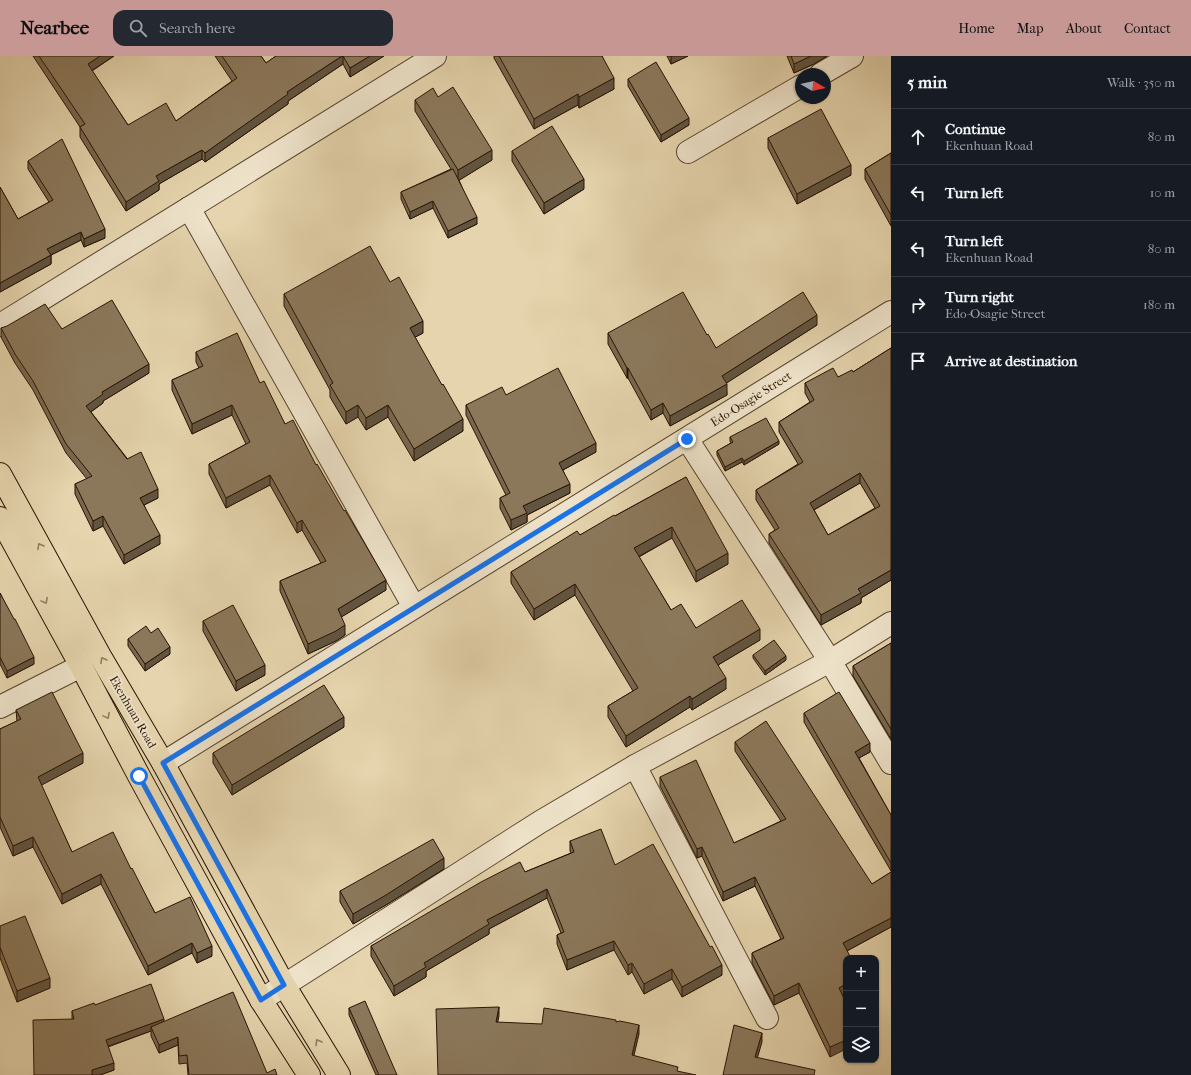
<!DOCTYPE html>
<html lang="en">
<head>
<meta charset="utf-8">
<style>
  :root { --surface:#171b24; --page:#242831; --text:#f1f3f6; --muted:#9ea1a6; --line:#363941; --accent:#c59692 }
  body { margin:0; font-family:"IM FELL French Canon",serif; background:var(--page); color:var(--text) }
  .controls { position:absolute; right:12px; bottom:12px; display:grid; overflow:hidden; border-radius:8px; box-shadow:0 1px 3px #0004 }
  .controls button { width:36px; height:36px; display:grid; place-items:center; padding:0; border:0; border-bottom:1px solid var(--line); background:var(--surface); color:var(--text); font:20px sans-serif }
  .compass { position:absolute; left:795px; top:12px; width:36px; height:36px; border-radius:50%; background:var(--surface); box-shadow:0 1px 3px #0004; rotate:99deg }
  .stop { position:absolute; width:12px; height:12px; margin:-9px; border:3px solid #1a73e8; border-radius:50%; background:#fff }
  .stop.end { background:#1a73e8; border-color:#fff; box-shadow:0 1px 4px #0008 }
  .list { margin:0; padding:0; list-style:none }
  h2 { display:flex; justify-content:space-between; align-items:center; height:52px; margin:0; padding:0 16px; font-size:17px }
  h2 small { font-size:13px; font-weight:400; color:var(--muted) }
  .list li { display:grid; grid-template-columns:26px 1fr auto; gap:12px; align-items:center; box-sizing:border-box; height:56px; padding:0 16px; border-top:1px solid var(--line) }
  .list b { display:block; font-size:15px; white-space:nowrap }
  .list p { margin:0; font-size:13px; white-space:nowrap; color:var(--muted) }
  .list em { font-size:13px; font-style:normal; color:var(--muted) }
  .icon { flex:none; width:22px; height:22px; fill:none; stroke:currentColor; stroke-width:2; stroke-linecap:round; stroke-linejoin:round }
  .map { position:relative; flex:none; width:891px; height:1019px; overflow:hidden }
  header { display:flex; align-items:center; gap:24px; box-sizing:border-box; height:56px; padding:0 20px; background:var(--accent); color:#111 }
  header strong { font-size:19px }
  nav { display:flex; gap:22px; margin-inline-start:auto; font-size:14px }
  .search { width:280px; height:36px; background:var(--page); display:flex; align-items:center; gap:10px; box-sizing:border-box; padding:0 14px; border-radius:12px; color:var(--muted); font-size:15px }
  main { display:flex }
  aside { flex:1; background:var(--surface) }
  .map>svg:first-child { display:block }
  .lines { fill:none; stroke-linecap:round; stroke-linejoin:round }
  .minor-casing { stroke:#58442e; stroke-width:24 }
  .major-casing { stroke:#291403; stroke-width:24 }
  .minor { stroke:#eee3ca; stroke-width:22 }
  .major { stroke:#e5d4ad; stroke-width:22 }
  .wall { fill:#78674e; stroke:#291403; fill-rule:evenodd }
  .shaded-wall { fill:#615440; stroke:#291403 }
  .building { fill:#8b785b; stroke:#291403; fill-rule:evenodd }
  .oneway { stroke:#907e60 }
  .route { stroke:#1a73e8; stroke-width:5 }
  .labels { text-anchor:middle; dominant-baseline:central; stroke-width:3.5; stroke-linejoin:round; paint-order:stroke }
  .street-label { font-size:12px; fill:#291403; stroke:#eee3ca }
</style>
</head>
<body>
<header>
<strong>Nearbee</strong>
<div class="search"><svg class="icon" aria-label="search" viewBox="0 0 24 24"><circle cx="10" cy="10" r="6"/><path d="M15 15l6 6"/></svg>Search here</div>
<nav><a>Home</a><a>Map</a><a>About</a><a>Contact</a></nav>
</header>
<main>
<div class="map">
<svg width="891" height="1019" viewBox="0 0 891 1019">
  <rect width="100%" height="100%" fill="#e5d4ad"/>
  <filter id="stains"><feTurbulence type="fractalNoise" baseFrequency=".005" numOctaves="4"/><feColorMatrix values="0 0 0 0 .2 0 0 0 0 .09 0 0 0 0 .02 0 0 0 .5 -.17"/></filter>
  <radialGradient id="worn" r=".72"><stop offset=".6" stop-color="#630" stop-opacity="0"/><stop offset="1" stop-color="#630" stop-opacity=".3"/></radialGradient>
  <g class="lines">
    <g class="minor-casing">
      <g id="minor">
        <path d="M 821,18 L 852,0"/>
        <path d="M 688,96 L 801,30"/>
        <path d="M 189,152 L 414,551"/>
        <path d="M 0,269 L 435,0"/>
        <path d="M 687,383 L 830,605 L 891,707"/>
        <path d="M 0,651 L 81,610"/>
        <path d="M 163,707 L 891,256"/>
        <path d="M 635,710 L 767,962"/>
        <path d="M 261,944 L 540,766 L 635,710 L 830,605 L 891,567"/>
      </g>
    </g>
    <g class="major-casing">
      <g id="major">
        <path d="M 0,418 L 100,600 L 163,707 L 284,929 L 339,1019"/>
        <path d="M 0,462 L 81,610 L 139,720 L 261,944 L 309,1019"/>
      </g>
    </g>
    <use href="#minor" class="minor"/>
    <use href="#major" class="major"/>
  </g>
  <g class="wall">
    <path d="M 33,0 L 114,0 L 92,15 L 128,69 L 176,65 L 232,25 L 215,0 L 261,0 L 266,7 L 276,0 L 384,0 L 350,21 L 343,8 L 288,45 L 288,48 L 205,106 L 202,103 L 159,128 L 159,134 L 126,155 L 80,81 L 80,71 Z"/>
    <path d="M 494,0 L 602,0 L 614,33 L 579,52 L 578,49 L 534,73 L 494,2 Z"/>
    <path d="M 667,0 L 688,0 L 671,8 Z"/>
    <path d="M 787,0 L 827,0 L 814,8 L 794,17 Z"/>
    <path d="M 628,23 L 689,69 L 661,86 L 628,30 Z"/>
    <path d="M 438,41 L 492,104 L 459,124 L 477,168 L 448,182 L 433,152 L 410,163 L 401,143 L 401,136 L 451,113 L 415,55 L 415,44 Z"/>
    <path d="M 768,82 L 851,119 L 797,148 L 768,92 Z"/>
    <path d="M 512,95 L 584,133 L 544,158 L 512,105 Z"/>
    <path d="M 891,97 L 891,170 L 865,123 L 865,113 Z"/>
    <path d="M 28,105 L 105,182 L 84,191 L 81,184 L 51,199 L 51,208 L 0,236 L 0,131 L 18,163 L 49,146 L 28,113 Z"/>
    <path d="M 390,226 L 423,277 L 415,281 L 463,375 L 414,405 L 388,361 L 366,374 L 358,361 L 346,368 L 330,341 L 330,334 L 284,250 L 284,238 Z"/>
    <path d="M 817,269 L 726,327 L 727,339 L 670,370 L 663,357 L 651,364 L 628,322 L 627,322 L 608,288 L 608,277 L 707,279 L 716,292 Z"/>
    <path d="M 1,272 L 62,273 L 149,317 L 103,345 L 103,347 L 91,356 L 158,442 L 144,449 L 160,488 L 124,508 L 103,470 L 93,475 L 75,438 L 75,428 L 87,423 L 66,397 L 33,334 L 15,307 L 1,281 Z"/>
    <path d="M 891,292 L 891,524 L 861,542 L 861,547 L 821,569 L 769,487 L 769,478 L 775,474 L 756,444 L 756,434 L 798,408 L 779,376 L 779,366 L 810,346 L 805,337 L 805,327 L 838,321 L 853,316 ZM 860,427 L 875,452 L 828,479 L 814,454 Z"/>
    <path d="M 196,296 L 260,327 L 285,368 L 316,409 L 386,534 L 341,561 L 345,579 L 336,585 L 308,598 L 280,535 L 280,525 L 321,507 L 302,474 L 297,477 L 270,429 L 226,452 L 209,418 L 209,408 L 246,388 L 232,359 L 192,378 L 172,334 L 172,324 L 199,312 L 196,306 Z"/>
    <path d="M 506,339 L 596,396 L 563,414 L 570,437 L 527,459 L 527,466 L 511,474 L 500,452 L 500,442 L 506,439 L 466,359 L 466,349 Z"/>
    <path d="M 730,381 L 779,388 L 744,409 L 742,406 L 725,415 L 717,399 L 717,395 L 731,387 L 730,385 Z"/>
    <path d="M 686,421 L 728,508 L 696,526 L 672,482 L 639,501 L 671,554 L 696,572 L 760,584 L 718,609 L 726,633 L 692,654 L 690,651 L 626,691 L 608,661 L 608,650 L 633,635 L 575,539 L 534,564 L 511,527 L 511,516 L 580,479 Z"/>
    <path d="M 0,537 L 34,608 L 7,622 L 0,608 Z"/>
    <path d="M 203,565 L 265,619 L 236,635 L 203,575 Z"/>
    <path d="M 151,577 L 170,598 L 145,615 L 128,590 L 128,583 Z"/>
    <path d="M 891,587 L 891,683 L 853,620 L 853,610 Z"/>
    <path d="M 753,599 L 786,604 L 765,619 L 753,602 Z"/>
    <path d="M 16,654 L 83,707 L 41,729 L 72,796 L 131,813 L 155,857 L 212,900 L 197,907 L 192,897 L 148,919 L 101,828 L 62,848 L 33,791 L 13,800 L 0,771 L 0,673 L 17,665 Z"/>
    <path d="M 804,657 L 870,696 L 859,702 L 891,759 L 891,815 L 804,666 Z"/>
    <path d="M 344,671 L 232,739 L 213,707 L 213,697 Z"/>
    <path d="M 735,686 L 872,828 L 891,816 L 891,871 L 847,895 L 846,902 L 846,938 L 842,940 L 830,1001 L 799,937 L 774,949 L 752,907 L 752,897 L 781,883 L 755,830 L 723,845 L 702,800 L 697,802 L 660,730 L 660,721 L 734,787 L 781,765 L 735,695 Z"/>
    <path d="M 570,785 L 615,809 L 722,919 L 682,941 L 672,923 L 644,938 L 632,916 L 628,919 L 614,894 L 567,914 L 557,888 L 557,879 L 561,877 L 547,842 L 489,873 L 489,878 L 426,915 L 426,921 L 394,940 L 371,900 L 371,890 L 525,816 L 571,797 L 570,795 Z"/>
    <path d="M 444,813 L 386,849 L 353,868 L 340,846 L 340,835 Z"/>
    <path d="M 0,870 L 50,932 L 17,946 L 0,902 Z"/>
    <path d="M 95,949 L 164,966 L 267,1017 L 277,1019 L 188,1019 L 187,1007 L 179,1008 L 178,989 L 159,997 L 151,980 L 151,975 L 108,991 L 114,1014 L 100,1019 L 34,1019 L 72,963 L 72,955 Z"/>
    <path d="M 349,952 L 397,1019 L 376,1019 L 349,959 Z"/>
  </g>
  <g class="shaded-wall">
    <path d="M 100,0 L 114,0 L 88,17 L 88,8 Z"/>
    <path d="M 342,0 L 343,0 L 343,8 L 288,45 L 288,48 L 205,106 L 205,97 L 287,36 Z"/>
    <path d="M 370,0 L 384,0 L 350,21 L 350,12 Z"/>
    <path d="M 671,0 L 688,0 L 671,8 Z"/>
    <path d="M 811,0 L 827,0 L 814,8 L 794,17 L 794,8 Z"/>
    <path d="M 614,22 L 614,33 L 579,52 L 579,41 Z"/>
    <path d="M 578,38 L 578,49 L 534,73 L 534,63 Z"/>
    <path d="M 689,62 L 689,69 L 661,86 L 661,79 Z"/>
    <path d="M 202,94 L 202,103 L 159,128 L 159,134 L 126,155 L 126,146 L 156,120 Z"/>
    <path d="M 492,94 L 492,104 L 458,125 L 458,114 Z"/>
    <path d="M 851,109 L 851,119 L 797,148 L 797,138 Z"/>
    <path d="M 584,123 L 584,133 L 544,158 L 544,147 Z"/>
    <path d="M 433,145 L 433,152 L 410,163 L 410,156 Z"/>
    <path d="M 477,161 L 477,168 L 448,182 L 448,175 Z"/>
    <path d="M 105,173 L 105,182 L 84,191 L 84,183 Z"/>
    <path d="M 81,176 L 81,184 L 47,201 L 47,193 Z"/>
    <path d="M 51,199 L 51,208 L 0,236 L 0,227 Z"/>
    <path d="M 817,259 L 817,269 L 722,330 L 722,320 Z"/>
    <path d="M 423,265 L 423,277 L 410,284 L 410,272 Z"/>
    <path d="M 149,308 L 149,317 L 103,345 L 103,347 L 86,359 L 86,350 L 102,336 Z"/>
    <rect x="627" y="312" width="1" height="10"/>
    <path d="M 727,328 L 727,339 L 670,370 L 670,360 Z"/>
    <path d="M 663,347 L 663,357 L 651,364 L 651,354 Z"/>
    <path d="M 232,349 L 232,359 L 192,378 L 192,368 Z"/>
    <path d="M 358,349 L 358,361 L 346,368 L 346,356 Z"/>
    <path d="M 388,349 L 388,361 L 366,374 L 366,362 Z"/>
    <path d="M 463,363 L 463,375 L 414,405 L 414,393 Z"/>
    <path d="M 779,385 L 779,388 L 744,409 L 744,405 Z"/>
    <path d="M 596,387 L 596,396 L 559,416 L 559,407 Z"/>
    <path d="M 742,402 L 742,406 L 725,415 L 725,411 Z"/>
    <path d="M 860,417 L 860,427 L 810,456 L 810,447 Z"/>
    <path d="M 270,419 L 270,429 L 226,452 L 226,442 Z"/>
    <path d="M 570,428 L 570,437 L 527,459 L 527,466 L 511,474 L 511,464 L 523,450 Z"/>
    <path d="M 158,433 L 158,442 L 140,451 L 140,442 Z"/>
    <path d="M 103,460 L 103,470 L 93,475 L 93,465 Z"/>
    <path d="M 302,464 L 302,474 L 297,477 L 297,467 Z"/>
    <path d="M 672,471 L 672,482 L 634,503 L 634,492 Z"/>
    <path d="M 160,479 L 160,488 L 124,508 L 124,499 Z"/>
    <path d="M 728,497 L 728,508 L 696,526 L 696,515 Z"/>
    <path d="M 891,514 L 891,524 L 861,542 L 861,547 L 821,569 L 821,559 L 858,533 Z"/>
    <path d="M 386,524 L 386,534 L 338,563 L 338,553 Z"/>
    <path d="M 575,528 L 575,539 L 534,564 L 534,553 Z"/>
    <path d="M 345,569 L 345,579 L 336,585 L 308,598 L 308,588 Z"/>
    <path d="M 760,573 L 760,584 L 713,612 L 713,601 Z"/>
    <path d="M 170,591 L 170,598 L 145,615 L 145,608 Z"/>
    <path d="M 786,600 L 786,604 L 765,619 L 765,615 Z"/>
    <path d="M 34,601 L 34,608 L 7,622 L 7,615 Z"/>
    <path d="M 265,609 L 265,619 L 236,635 L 236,625 Z"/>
    <path d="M 726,622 L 726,633 L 692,654 L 692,643 Z"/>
    <path d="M 690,640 L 690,651 L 626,691 L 626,680 Z"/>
    <path d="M 344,661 L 344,671 L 232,739 L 232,729 Z"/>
    <path d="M 870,687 L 870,696 L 855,704 L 855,696 Z"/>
    <path d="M 83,697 L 83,707 L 38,731 L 38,721 Z"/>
    <path d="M 33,781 L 33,791 L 13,800 L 13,790 Z"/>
    <path d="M 702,791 L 702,800 L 697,802 L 697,793 Z"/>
    <path d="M 444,802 L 444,813 L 386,849 L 353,868 L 353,858 Z"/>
    <path d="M 101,818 L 101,828 L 62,848 L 62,838 Z"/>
    <path d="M 755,821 L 755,830 L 723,845 L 723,836 Z"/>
    <path d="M 547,833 L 547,842 L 489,873 L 489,878 L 426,915 L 426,921 L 394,940 L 394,930 L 424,907 L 487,864 Z"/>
    <path d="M 891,862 L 891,871 L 843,897 L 843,887 Z"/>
    <path d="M 614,885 L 614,894 L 567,914 L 567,904 Z"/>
    <path d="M 192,887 L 192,897 L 148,919 L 148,910 Z"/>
    <path d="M 212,890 L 212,900 L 197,907 L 197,897 Z"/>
    <path d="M 632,907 L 632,916 L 628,919 L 628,909 Z"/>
    <path d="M 722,909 L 722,919 L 682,941 L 682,931 Z"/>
    <path d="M 672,913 L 672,923 L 644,938 L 644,928 Z"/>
    <path d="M 50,922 L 50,932 L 17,946 L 17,935 Z"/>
    <path d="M 799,927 L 799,937 L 774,949 L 774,940 Z"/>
    <path d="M 846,928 L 846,938 L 839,941 L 839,932 Z"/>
    <path d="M 499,951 L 499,960 L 496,975 L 496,966 Z"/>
    <path d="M 164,963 L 164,970 L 151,971 L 151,975 L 106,991 L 106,984 Z"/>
    <path d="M 639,969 L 639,978 L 632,1008 L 632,999 Z"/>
    <path d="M 762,977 L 762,986 L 755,1010 L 755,1001 Z"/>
    <path d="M 178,981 L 178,989 L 159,997 L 159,989 Z"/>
    <path d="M 846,984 L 846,993 L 830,1001 L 830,991 Z"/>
    <path d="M 114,1007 L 114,1014 L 100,1019 L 92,1019 L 92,1014 Z"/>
  </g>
  <g class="building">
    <path d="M 39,0 L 100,0 L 88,8 L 128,69 L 166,47 L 176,65 L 237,22 L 222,0 L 261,0 L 266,7 L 276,0 L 342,0 L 287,36 L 288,38 L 205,97 L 202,94 L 156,120 L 159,125 L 126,146 L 80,71 L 85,68 Z"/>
    <path d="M 343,0 L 370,0 L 350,12 Z"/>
    <path d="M 499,0 L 602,0 L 614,22 L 579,41 L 578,38 L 534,63 Z"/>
    <path d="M 791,0 L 811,0 L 794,8 Z"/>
    <path d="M 656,6 L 689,62 L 661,79 L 628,23 Z"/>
    <path d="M 453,31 L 492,94 L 458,114 L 415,44 L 433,32 L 438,41 Z"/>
    <path d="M 821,53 L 851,109 L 797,138 L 768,82 Z"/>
    <path d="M 552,70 L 584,123 L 544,147 L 512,95 Z"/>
    <path d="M 62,83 L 105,173 L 84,183 L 81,176 L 47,193 L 51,199 L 0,227 L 0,131 L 18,163 L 53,144 L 28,105 Z"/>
    <path d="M 891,97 L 891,159 L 865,113 Z"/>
    <path d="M 453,113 L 477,161 L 448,175 L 433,145 L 410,156 L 401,136 Z"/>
    <path d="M 370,190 L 390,226 L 399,221 L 423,265 L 410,272 L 442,329 L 443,328 L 463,363 L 414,393 L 388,349 L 366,362 L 358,349 L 346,356 L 330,329 L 333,327 L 284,238 Z"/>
    <path d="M 683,236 L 707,279 L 708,278 L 716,292 L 803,236 L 817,259 L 722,320 L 727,328 L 670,360 L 663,347 L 651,354 L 628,312 L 627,312 L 608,277 Z"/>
    <path d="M 112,244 L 149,308 L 102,336 L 103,338 L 86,350 L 127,403 L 141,396 L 158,433 L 140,442 L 160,479 L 124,499 L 103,460 L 93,465 L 75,428 L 92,420 L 66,388 L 33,325 L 15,298 L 1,272 L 7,270 L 45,248 L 62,273 Z"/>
    <path d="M 237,277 L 260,327 L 264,325 L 285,368 L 293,364 L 316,409 L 317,408 L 344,455 L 345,454 L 386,524 L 338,553 L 345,569 L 336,575 L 308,588 L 280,525 L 326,505 L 302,464 L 297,467 L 270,419 L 226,442 L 209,408 L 250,386 L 232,349 L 192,368 L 172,324 L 203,310 L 196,296 Z"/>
    <path d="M 891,292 L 891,514 L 858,533 L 861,537 L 821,559 L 769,478 L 779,472 L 756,434 L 803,406 L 779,366 L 814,344 L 805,327 L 833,312 L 838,321 L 852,314 L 853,316 ZM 860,417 L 880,450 L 828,479 L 810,447 Z"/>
    <path d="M 558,312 L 596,387 L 559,407 L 570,428 L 523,450 L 527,457 L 511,464 L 500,442 L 510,437 L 466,349 L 502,331 L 506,339 Z"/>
    <path d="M 766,362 L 779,385 L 744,405 L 742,402 L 725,411 L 717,395 L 733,386 L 730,381 Z"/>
    <path d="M 686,421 L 728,497 L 696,515 L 672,471 L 634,492 L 671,554 L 681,548 L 696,572 L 742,544 L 760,573 L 713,601 L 726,622 L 692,643 L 690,640 L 626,680 L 608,650 L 638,632 L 575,528 L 534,553 L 511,516 L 577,475 L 580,479 L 614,459 L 615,460 Z"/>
    <path d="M 0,537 L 14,563 L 15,563 L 34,601 L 7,615 L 0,601 Z"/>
    <path d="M 233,549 L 265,609 L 236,625 L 203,565 Z"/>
    <path d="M 146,570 L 151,577 L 158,572 L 170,591 L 145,608 L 128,583 Z"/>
    <path d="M 774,584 L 786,600 L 765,615 L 753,599 Z"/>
    <path d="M 891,587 L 891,673 L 853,610 Z"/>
    <path d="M 324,629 L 344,661 L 232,729 L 213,697 Z"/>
    <path d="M 52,636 L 83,697 L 38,721 L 72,796 L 113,776 L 131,813 L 132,812 L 155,857 L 190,841 L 212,890 L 197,897 L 192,887 L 148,910 L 101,818 L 62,838 L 33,781 L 13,790 L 0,761 L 0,673 L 21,663 L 16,654 Z"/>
    <path d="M 839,636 L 870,687 L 855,696 L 891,759 L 891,807 L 804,657 Z"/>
    <path d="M 766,665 L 872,828 L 891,816 L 891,862 L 843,887 L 851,902 L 846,902 L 846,928 L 839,932 L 846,947 L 846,984 L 830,991 L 799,927 L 774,940 L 752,897 L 784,882 L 755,821 L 723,836 L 702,791 L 697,793 L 660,721 L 696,704 L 734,787 L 786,763 L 735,686 Z"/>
    <path d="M 601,773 L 615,809 L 653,788 L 710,891 L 712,890 L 722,909 L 682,931 L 672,913 L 644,928 L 632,907 L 628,909 L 614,885 L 567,904 L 557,879 L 564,876 L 547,833 L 487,864 L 489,868 L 424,907 L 426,911 L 394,930 L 371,890 L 481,826 L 520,806 L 525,816 L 574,796 L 570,785 Z"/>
    <path d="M 433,783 L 444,802 L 386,839 L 353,858 L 340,835 Z"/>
    <path d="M 25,860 L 50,922 L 17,935 L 0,891 L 0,870 Z"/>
    <path d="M 151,928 L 164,963 L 106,984 L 114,1007 L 92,1014 L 92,1019 L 34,1019 L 33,964 L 74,963 L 72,955 L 94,947 L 95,949 Z"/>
    <path d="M 233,936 L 267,1017 L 275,1013 L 277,1019 L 189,1019 L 187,999 L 179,1000 L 178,981 L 159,989 L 151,971 Z"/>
    <path d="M 365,945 L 397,1019 L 379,1019 L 349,952 Z"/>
    <path d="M 499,951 L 496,966 L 542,968 L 544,952 L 605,962 L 616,964 L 616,966 L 620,965 L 639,969 L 632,999 L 678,1011 L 677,1015 L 696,1019 L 438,1019 L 436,953 Z"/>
    <path d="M 734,969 L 762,977 L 755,1001 L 815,1014 L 814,1019 L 723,1019 Z"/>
  </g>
  <defs><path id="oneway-chevron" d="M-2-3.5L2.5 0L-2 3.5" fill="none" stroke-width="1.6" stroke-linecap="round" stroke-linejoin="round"/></defs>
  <g class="oneway">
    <use href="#oneway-chevron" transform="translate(40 490) rotate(-119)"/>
    <use href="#oneway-chevron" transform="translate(45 545) rotate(62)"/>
    <use href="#oneway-chevron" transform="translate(103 604) rotate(-120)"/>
    <use href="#oneway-chevron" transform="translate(107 660) rotate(62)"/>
    <use href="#oneway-chevron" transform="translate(318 986) rotate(-121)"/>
  </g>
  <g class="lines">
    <path class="route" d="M 139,720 L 261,944 L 284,929 L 163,707 L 687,383"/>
  </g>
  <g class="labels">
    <g class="street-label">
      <text transform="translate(751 343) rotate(-32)">Edo-Osagie Street</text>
      <text transform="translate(133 656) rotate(60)">Ekenhuan Road</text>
    </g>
  </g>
  <rect width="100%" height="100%" filter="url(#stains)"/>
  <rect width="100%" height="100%" fill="url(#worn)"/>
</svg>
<div class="controls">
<button>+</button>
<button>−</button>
<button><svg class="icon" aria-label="layers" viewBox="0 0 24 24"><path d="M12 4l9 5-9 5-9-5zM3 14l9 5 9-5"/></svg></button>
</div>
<svg class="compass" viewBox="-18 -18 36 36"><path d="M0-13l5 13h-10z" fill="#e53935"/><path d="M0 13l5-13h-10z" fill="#9ea1a6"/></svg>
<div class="stop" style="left:139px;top:720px"></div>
<div class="stop end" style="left:687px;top:383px"></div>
</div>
<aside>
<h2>5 min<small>Walk · 350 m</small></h2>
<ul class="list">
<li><svg class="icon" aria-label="ahead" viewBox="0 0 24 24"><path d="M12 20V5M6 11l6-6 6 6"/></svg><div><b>Continue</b><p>Ekenhuan Road</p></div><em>80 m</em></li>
<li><svg class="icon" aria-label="left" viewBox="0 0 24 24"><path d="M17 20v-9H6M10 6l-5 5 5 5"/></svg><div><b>Turn left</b></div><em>10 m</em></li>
<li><svg class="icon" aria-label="left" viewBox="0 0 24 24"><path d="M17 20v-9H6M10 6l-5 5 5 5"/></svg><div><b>Turn left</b><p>Ekenhuan Road</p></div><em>80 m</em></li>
<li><svg class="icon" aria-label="right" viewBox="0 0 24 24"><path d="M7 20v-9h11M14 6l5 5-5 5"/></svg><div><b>Turn right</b><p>Edo-Osagie Street</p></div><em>180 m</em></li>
<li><svg class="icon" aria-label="arrive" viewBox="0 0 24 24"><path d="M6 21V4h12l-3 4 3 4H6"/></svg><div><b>Arrive at destination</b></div></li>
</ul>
</aside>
</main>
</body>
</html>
